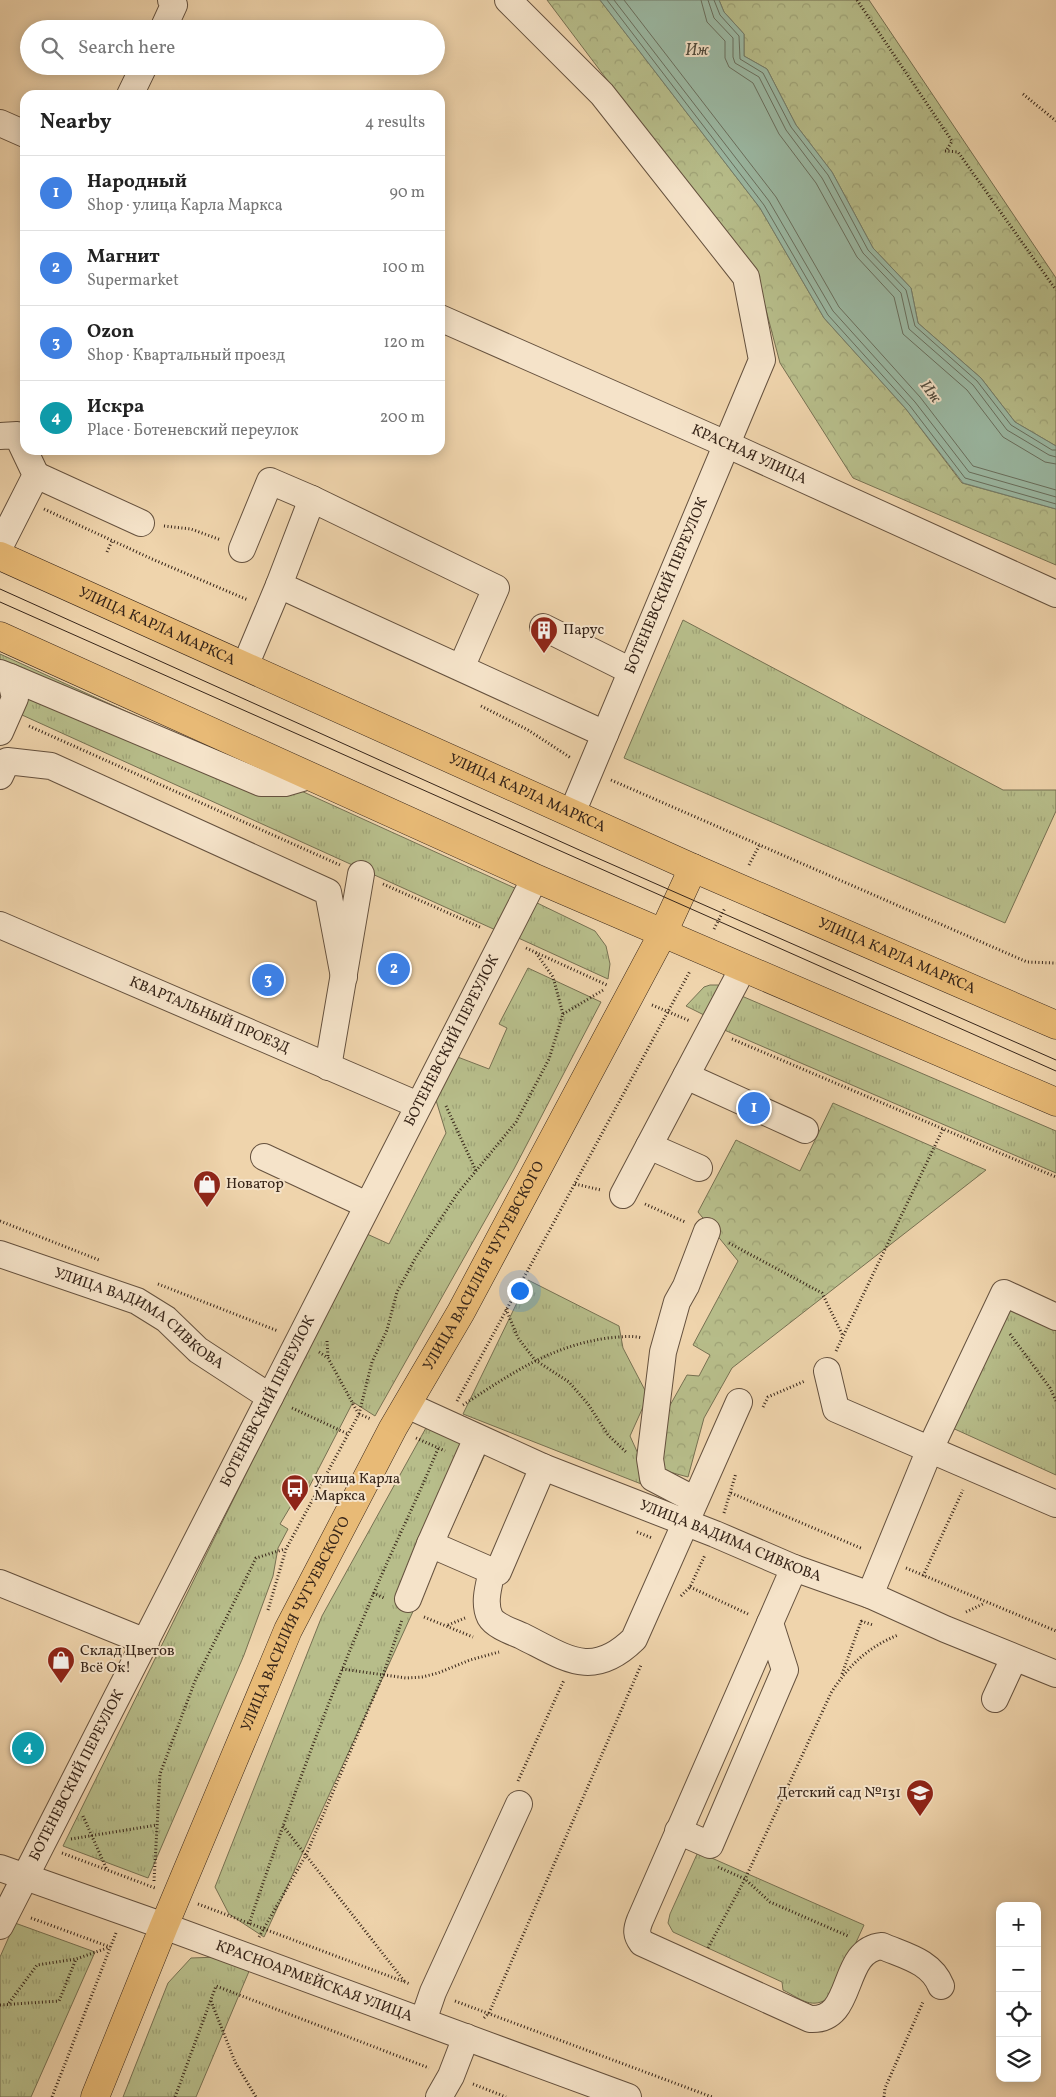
<!DOCTYPE html>
<html lang="en">
<head>
<meta charset="utf-8">
<style>
  :root { --surface:#fff; --page:#f2f2f2; --text:#222; --muted:#767676; --line:#e0e0e0; --accent:#0b8043 }
  body { margin:0; font-family:Vollkorn,serif; background:var(--page); color:var(--text) }
  .controls { position:absolute; right:15px; bottom:15px; display:grid; overflow:hidden; border-radius:10px; box-shadow:0 2px 12px #0003 }
  .controls button { width:45px; height:45px; display:grid; place-items:center; padding:0; border:0; border-bottom:1px solid var(--line); background:var(--surface); color:var(--text); font:25px sans-serif }
  .you { position:absolute; left:519px; top:1290px; width:18px; height:18px; margin:-12px; border:4px solid #fff; border-radius:50%; background:#1a73e8; box-shadow:0 0 0 8px #1a73e833 }
  .badge { display:grid; place-items:center; width:32px; height:32px; border-radius:50%; background:var(--accent); color:#fff; font-size:16px; font-weight:700 }
  .pin { position:absolute; translate:-50% -50%; border:2px solid #fff; box-shadow:0 1px 5px #0006 }
  .list { margin:0; padding:0; list-style:none }
  h2 { display:flex; justify-content:space-between; align-items:center; height:65px; margin:0; padding:0 20px; font-size:21px }
  h2 small { font-size:16px; font-weight:400; color:var(--muted) }
  .list li { display:grid; grid-template-columns:32px 1fr auto; gap:15px; align-items:center; box-sizing:border-box; height:75px; padding:0 20px; border-top:1px solid var(--line) }
  .list b { display:block; font-size:19px; white-space:nowrap }
  .list p { margin:0; font-size:16px; white-space:nowrap; color:var(--muted) }
  .list em { font-size:16px; font-style:normal; color:var(--muted) }
  .icon { flex:none; width:28px; height:28px; fill:none; stroke:currentColor; stroke-width:2; stroke-linecap:round; stroke-linejoin:round }
  .map { position:relative; flex:none; width:1056px; height:2097px; overflow:hidden }
  .search { position:absolute; background:var(--surface); box-shadow:0 2px 12px #0003; left:20px; top:20px; width:425px; height:55px; display:flex; align-items:center; gap:12px; box-sizing:border-box; padding:0 18px; border-radius:28px; color:var(--muted); font-size:19px }
  .panel { position:absolute; background:var(--surface); box-shadow:0 2px 12px #0003; left:20px; top:90px; width:425px; height:365px; border-radius:15px }
  .map>svg:first-child { display:block }
  .grass { fill:url(#grass-tufts); stroke:#777152 }
  .forest { fill:url(#forest-crowns); stroke:#777152 }
  .water { fill:#9bb9a4; stroke:#737e6c }
  .lines { fill:none; stroke-linecap:round; stroke-linejoin:round }
  .shore { stroke:#696f5e; stroke-width:1 }
  .minor-casing { stroke:#65513e; stroke-width:28 }
  .major-casing { stroke:#372519; stroke-width:29 }
  .path { stroke:#372519; stroke-width:3; stroke-dasharray:1 2.5; stroke-linecap:butt }
  .minor { stroke:#f5e3c9; stroke-width:26 }
  .major { stroke:#e8ba76; stroke-width:28 }
  .tram { stroke:#372519; stroke-width:1 }
  .labels { text-anchor:middle; dominant-baseline:central; stroke-width:4; stroke-linejoin:round; paint-order:stroke }
  .street-label { font-size:15px; fill:#372519; stroke:#f5e3c9 }
  .poi-label { font-size:15px; fill:#372519; stroke:#f5e3c9; text-anchor:start }
  .water-label { font-size:16px; font-style:italic; fill:#504a3c; stroke:#f5e3c9 }
</style>
</head>
<body>
<div class="map">
<svg width="1056" height="2097" viewBox="0 0 1056 2097">
  <defs>
    <pattern id="grass-tufts" width="24" height="20" patternUnits="userSpaceOnUse" patternTransform="scale(1.25)"><rect width="24" height="20" fill="#b7bd8a"/><path d="M3 7l-1-3M5 7V3M7 7l1-3M15 17l-1-3M17 17v-4M19 17l1-3" fill="none" stroke="#9ea276"/></pattern>
    <pattern id="forest-crowns" width="20" height="18" patternUnits="userSpaceOnUse" patternTransform="scale(1.25)"><rect width="20" height="18" fill="#b7bd8a"/><path d="M2 6a3 3 0 1 1 6 0M12 15a3 3 0 1 1 6 0" fill="none" stroke="#9ea276"/></pattern>
  </defs>
  <rect width="100%" height="100%" fill="#efd4ac"/>
  <filter id="stains"><feTurbulence type="fractalNoise" baseFrequency=".004" numOctaves="4"/><feColorMatrix values="0 0 0 0 .2 0 0 0 0 .09 0 0 0 0 .02 0 0 0 .5 -.17"/></filter>
  <radialGradient id="worn" r=".72"><stop offset=".6" stop-color="#630" stop-opacity="0"/><stop offset="1" stop-color="#630" stop-opacity=".3"/></radialGradient>
  <g class="grass">
    <path d="M 683,620 L 1003,790 L 1056,790 L 1056,811 L 1005,923 L 624,758 Z"/>
    <path d="M 0,654 L 519,890 L 500,932 L 0,705 Z"/>
    <path d="M 531,900 L 595,931 L 606,946 L 610,964 L 608,979 L 514,936 Z"/>
    <path d="M 528,968 L 601,1002 L 514,1169 L 375,1416 L 353,1402 L 304,1497 L 298,1494 L 280,1524 L 288,1529 L 278,1548 L 273,1576 L 244,1655 L 148,1878 L 63,1846 L 298,1368 L 367,1234 L 389,1244 L 446,1133 L 435,1097 L 455,1056 L 489,1069 L 507,1028 L 499,1024 Z"/>
    <path d="M 710,985 L 718,985 L 726,988 L 710,1018 L 686,1006 L 704,987 Z"/>
    <path d="M 737,994 L 1056,1131 L 1056,1173 L 722,1029 Z"/>
    <path d="M 528,1280 L 619,1326 L 623,1348 L 648,1396 L 630,1436 L 654,1489 L 463,1414 Z"/>
    <path d="M 1005,1303 L 1056,1327 L 1056,1475 L 948,1426 Z"/>
    <path d="M 427,1426 L 486,1452 L 264,1937 L 229,1914 L 215,1887 L 322,1616 Z"/>
    <path d="M 698,1852 L 864,1925 L 831,1997 C 811,2010 803,2000 783,1990 L 782,1982 L 673,1932 L 668,1923 L 670,1914 Z"/>
    <path d="M 15,1923 L 95,1952 L 31,2097 L 0,2097 L 0,1957 Z"/>
    <path d="M 219,1957 L 250,1969 L 196,2097 L 123,2097 L 168,1983 L 191,1958 Z"/>
  </g>
  <g class="forest">
    <path d="M 547,0 L 600,0 L 760,208 L 824,318 L 906,409 L 962,483 L 1056,509 L 1056,565 L 853,478 L 780,363 L 756,272 L 614,89 Z"/>
    <path d="M 719,0 L 869,0 L 1056,278 L 1056,446 L 1015,422 L 981,378 L 918,323 L 911,288 L 873,248 L 832,172 L 796,125 L 767,69 L 744,56 L 744,34 L 724,12 Z"/>
    <path d="M 833,1103 L 986,1170 L 732,1368 L 704,1418 L 688,1477 L 662,1470 L 664,1416 L 687,1375 L 699,1376 L 710,1355 L 693,1345 L 738,1261 L 698,1212 L 736,1140 L 800,1171 Z"/>
  </g>
  <path class="water" d="M 600,0 L 719,0 L 724,12 L 744,34 L 744,56 L 767,69 L 796,125 L 832,172 L 873,248 L 911,288 L 918,323 L 981,378 L 1015,422 L 1056,446 L 1056,509 L 963,483 L 906,409 L 824,318 L 760,208 Z"/>
  <g class="lines">
    <g class="shore">
      <path d="M 607,0 L 764,205 L 828,315 L 910,406 L 965,478 L 1056,504"/>
      <path d="M 614,0 L 769,201 L 833,311 L 915,402 L 969,472 L 1056,497"/>
      <path d="M 624,0 L 776,197 L 839,307 L 920,397 L 973,466 L 1056,490"/>
      <path d="M 701,0 L 707,22 L 725,41 L 725,58 L 729,67 L 753,83 L 779,134 L 816,183 L 857,257 L 894,297 L 903,334 L 967,390 L 1003,437 L 1045,462 L 1056,464"/>
      <path d="M 708,0 L 714,18 L 733,38 L 733,57 L 735,63 L 759,77 L 786,130 L 822,178 L 863,253 L 901,293 L 909,329 L 973,385 L 1007,430 L 1049,455 L 1056,457"/>
      <path d="M 714,0 L 720,15 L 739,36 L 740,59 L 763,73 L 791,127 L 828,175 L 868,250 L 906,290 L 915,326 L 977,381 L 1011,425 L 1052,450 L 1056,450"/>
    </g>
    <g class="minor-casing">
      <g id="minor">
        <path d="M 508,0 L 602,94 L 746,277 L 762,360 L 572,813"/>
        <path d="M 163,29 L 174,5 L 171,0"/>
        <path d="M 130,95 L 144,66"/>
        <path d="M 0,123 L 25,134"/>
        <path id="s1" d="M 440,318 L 726,444 L 1056,594"/>
        <path d="M 0,436 L 17,435 L 36,475 L 0,546"/>
        <path d="M 36,475 L 141,523"/>
        <path d="M 242,549 L 270,481 L 312,499"/>
        <path d="M 543,627 L 631,671"/>
        <path d="M 245,666 L 279,585"/>
        <path d="M 461,668 L 496,588 L 312,499 L 279,585 L 605,734"/>
        <path d="M 0,673 L 10,677 L 15,698 L 0,732"/>
        <path d="M 10,677 L 261,783 L 285,783 L 309,776"/>
        <path d="M 0,776 L 7,761 L 51,766 L 328,892 L 344,977"/>
        <path id="s2" d="M 0,925 L 418,1105"/>
        <path d="M 328,1067 L 361,874"/>
        <path d="M 686,1076 L 805,1130"/>
        <path d="M 649,1146 L 699,1168"/>
        <path d="M 264,1157 L 367,1205"/>
        <path d="M 623,1195 L 743,968"/>
        <path id="s3" d="M 0,1254 L 137,1301 L 166,1319 L 198,1350 L 270,1397"/>
        <path d="M 827,1371 L 836,1409 L 1056,1504"/>
        <path id="s4" d="M 407,1405 L 543,1467 L 715,1534 L 794,1568 L 870,1595 L 945,1629 L 1056,1674"/>
        <path d="M 477,1438 L 430,1544 L 492,1571"/>
        <path d="M 543,1467 L 498,1572 L 492,1571 C 489,1585 483,1603 490,1617 C 495,1626 513,1632 522,1636 C 566,1658 592,1680 634,1639 L 739,1402"/>
        <path d="M 695,1500 L 653,1478 L 650,1459 L 663,1352 L 677,1302 L 686,1286 L 707,1231"/>
        <path d="M 794,1568 L 640,1920 C 636,1930 636,1935 642,1943 L 810,2019 C 856,2022 839,1950 882,1946 C 905,1956 931,1961 941,1986"/>
        <path d="M 0,1583 L 146,1642"/>
        <path d="M 870,1595 L 930,1449 L 1004,1293 L 1056,1317"/>
        <path d="M 408,1599 L 430,1544"/>
        <path d="M 995,1699 L 1014,1658"/>
        <path d="M 678,1831 L 710,1845 L 785,1670 L 770,1623"/>
        <path id="s5" d="M 0,1868 L 164,1926 L 628,2097"/>
        <path id="s6" d="M 0,1926 L 535,878"/>
        <path d="M 423,2021 L 433,1992 L 519,1804"/>
        <path d="M 439,2097 L 451,2076 L 466,2037"/>
      </g>
    </g>
    <g class="major-casing">
      <g id="major">
        <path id="s7" d="M 0,556 L 693,868 L 1056,1025"/>
        <path d="M 0,636 L 535,878 L 1056,1102"/>
        <path id="s8" d="M 95,2097 L 164,1926 L 288,1630 L 393,1428 L 461,1312 L 663,933 L 693,868"/>
      </g>
    </g>
    <g class="path">
      <path d="M 857,0 L 952,141 L 946,151"/>
      <path d="M 1023,94 L 1056,121"/>
      <path d="M 945,151 L 958,152 L 1056,290"/>
      <path d="M 44,509 L 152,559 L 248,600"/>
      <path d="M 164,526 L 191,529 L 221,540"/>
      <path d="M 107,552 L 112,541"/>
      <path d="M 481,706 L 528,730 L 571,758"/>
      <path d="M 29,726 L 340,865"/>
      <path d="M 611,780 L 1027,962 L 1056,963"/>
      <path d="M 749,865 L 760,844"/>
      <path d="M 383,884 L 482,928"/>
      <path d="M 714,929 L 725,908"/>
      <path d="M 526,948 L 607,985"/>
      <path d="M 652,1005 L 690,1021"/>
      <path d="M 563,1014 L 605,989"/>
      <path d="M 732,1039 L 1056,1177"/>
      <path d="M 446,1106 L 476,1171"/>
      <path d="M 575,1184 L 601,1190"/>
      <path d="M 645,1204 L 685,1222"/>
      <path d="M 0,1221 L 99,1260"/>
      <path d="M 729,1243 L 822,1293 L 843,1336"/>
      <path d="M 158,1284 L 278,1331"/>
      <path d="M 506,1309 L 518,1338 L 535,1360 L 569,1382 L 588,1404 L 608,1435 L 627,1453"/>
      <path d="M 1010,1334 L 1050,1388 L 1056,1401"/>
      <path d="M 327,1341 L 328,1357"/>
      <path d="M 836,1351 L 943,1129"/>
      <path d="M 319,1352 L 328,1358 L 358,1413"/>
      <path d="M 457,1401 L 690,971"/>
      <path d="M 463,1405 C 511,1374 550,1346 608,1338 C 620,1337 631,1335 642,1338"/>
      <path d="M 763,1407 L 768,1397 L 805,1381"/>
      <path d="M 292,1408 L 348,1434"/>
      <path d="M 359,1414 L 372,1362 L 387,1330 L 397,1292 L 416,1257 L 457,1194 L 516,1122 L 549,1059 L 563,1014 L 553,977 L 536,953"/>
      <path d="M 416,1438 L 445,1451"/>
      <path d="M 731,1493 L 863,1549"/>
      <path d="M 724,1513 L 736,1473"/>
      <path d="M 637,1532 L 652,1538"/>
      <path d="M 906,1568 L 1056,1631"/>
      <path d="M 923,1576 L 963,1490"/>
      <path d="M 690,1587 L 748,1614"/>
      <path d="M 373,1593 L 384,1598"/>
      <path d="M 681,1596 L 690,1587 L 705,1555"/>
      <path d="M 268,1610 L 286,1549 L 359,1414 L 371,1419"/>
      <path d="M 966,1612 L 985,1603"/>
      <path d="M 424,1617 L 473,1637"/>
      <path d="M 861,1621 L 873,1625"/>
      <path d="M 448,1625 L 465,1618"/>
      <path d="M 342,1669 L 406,1678 L 422,1677 L 438,1673 L 470,1660 L 499,1652"/>
      <path d="M 842,1674 L 862,1619"/>
      <path d="M 518,1781 L 564,1680"/>
      <path d="M 83,1816 L 107,1870"/>
      <path d="M 283,1826 L 405,1982"/>
      <path d="M 71,1839 L 157,1825"/>
      <path d="M 62,1853 L 155,1888"/>
      <path d="M 718,1867 L 745,1879 L 770,1902 L 848,1936"/>
      <path d="M 154,1881 L 160,1774 L 195,1681 L 256,1558 L 285,1549"/>
      <path d="M 198,1904 L 410,1984"/>
      <path d="M 31,1918 L 110,1947"/>
      <path d="M 249,1924 C 287,1812 327,1703 373,1595 C 394,1545 419,1496 439,1446"/>
      <path d="M 259,1937 L 306,1855 L 383,1675 L 402,1620"/>
      <path d="M 708,1948 L 745,1879 L 831,1693 C 848,1666 868,1647 898,1635"/>
      <path d="M 211,2001 L 235,2062 L 256,2097"/>
      <path d="M 455,2001 L 712,2097"/>
      <path d="M 9,2003 L 37,1965 L 76,1959 L 110,1947"/>
      <path d="M 0,2005 L 59,2001 L 76,1959"/>
      <path d="M 484,2018 L 489,2013 L 641,1665"/>
      <path d="M 473,2084 L 506,2097"/>
      <path d="M 52,2097 L 116,1933"/>
      <path d="M 175,2097 L 216,1986 L 429,2068"/>
      <path d="M 884,2097 L 885,2088 L 923,2002"/>
    </g>
    <use href="#minor" class="minor"/>
    <use href="#major" class="major"/>
    <g class="tram">
      <path d="M 0,589 L 586,853 L 1056,1060"/>
      <path d="M 0,602 L 1056,1071"/>
    </g>
  </g>
  <defs>
    <g id="building-pin" transform="scale(1.4375)"><path d="M0 17L-7.5 6A9.5 9.5 0 1 1 7.5 6Z" fill="#8f2418" stroke="#f5e3c9"/><path d="M-4-6H4V6H1V3H-1V6H-4ZM-2.5-4.3h1.7v1.8h-1.7ZM.8-4.3h1.7v1.8H.8ZM-2.5-1h1.7V.8h-1.7ZM.8-1h1.7V.8H.8Z" fill="#fff"/></g>
    <g id="shop-pin" transform="scale(1.4375)"><path d="M0 17L-7.5 6A9.5 9.5 0 1 1 7.5 6Z" fill="#8f2418" stroke="#f5e3c9"/><path d="M-5-2.5h2.3a2.7 3.5 0 0 1 5.4 0H5L5.5 6h-11ZM-1.5-2.5h3a1.5 2.3 0 0 0-3 0Z" fill="#fff"/></g>
    <g id="bus-pin" transform="scale(1.4375)"><path d="M0 17L-7.5 6A9.5 9.5 0 1 1 7.5 6Z" fill="#8f2418" stroke="#f5e3c9"/><path d="M-5-6H5V4H4V6H2V4H-2V6H-4V4H-5ZM-3.5-4V0h7V-4ZM-3.5 1.2v1.5H-2V1.2ZM2 1.2v1.5H3.5V1.2Z" fill="#fff"/></g>
    <g id="school-pin" transform="scale(1.4375)"><path d="M0 17L-7.5 6A9.5 9.5 0 1 1 7.5 6Z" fill="#8f2418" stroke="#f5e3c9"/><path d="M0-5L7-2L0 1L-7-2ZM-4 1L0 2.5L4 1V4Q0 6-4 4Z" fill="#fff"/></g>
  </defs>
  <g fill-rule="evenodd">
    <use href="#building-pin" x="544" y="630"/>
    <use href="#shop-pin" x="207" y="1184"/>
    <use href="#bus-pin" x="295" y="1488"/>
    <use href="#shop-pin" x="61" y="1660"/>
    <use href="#school-pin" x="920" y="1793"/>
  </g>
  <g class="labels">
    <g class="street-label">
      <text stroke="none"><textPath href="#s1" startOffset="338">КРАСНАЯ УЛИЦА</textPath></text>
      <text transform="translate(667 586) rotate(-67)">БОТЕНЕВСКИЙ ПЕРЕУЛОК</text>
      <text stroke="none"><textPath href="#s7" startOffset="172">УЛИЦА КАРЛА МАРКСА</textPath></text>
      <text stroke="none"><textPath href="#s7" startOffset="578">УЛИЦА КАРЛА МАРКСА</textPath></text>
      <text stroke="none"><textPath href="#s7" startOffset="982">УЛИЦА КАРЛА МАРКСА</textPath></text>
      <text stroke="none"><textPath href="#s2" startOffset="228">КВАРТАЛЬНЫЙ ПРОЕЗД</textPath></text>
      <text stroke="none"><textPath href="#s6" startOffset="994">БОТЕНЕВСКИЙ ПЕРЕУЛОК</textPath></text>
      <text stroke="none"><textPath href="#s8" startOffset="919">УЛИЦА ВАСИЛИЯ ЧУГУЕВСКОГО</textPath></text>
      <text stroke="none"><textPath href="#s3" startOffset="155">УЛИЦА ВАДИМА СИВКОВА</textPath></text>
      <text stroke="none"><textPath href="#s6" startOffset="589">БОТЕНЕВСКИЙ ПЕРЕУЛОК</textPath></text>
      <text stroke="none"><textPath href="#s4" startOffset="351">УЛИЦА ВАДИМА СИВКОВА</textPath></text>
      <text stroke="none"><textPath href="#s8" startOffset="514">УЛИЦА ВАСИЛИЯ ЧУГУЕВСКОГО</textPath></text>
      <text stroke="none"><textPath href="#s6" startOffset="169">БОТЕНЕВСКИЙ ПЕРЕУЛОК</textPath></text>
      <text stroke="none"><textPath href="#s5" startOffset="334">КРАСНОАРМЕЙСКАЯ УЛИЦА</textPath></text>
    </g>
    <g class="poi-label">
      <text x="563" y="630">Парус</text>
      <text x="226" y="1184">Новатор</text>
      <text x="314" y="1479">улица Карла<tspan x="314" dy="17">Маркса</tspan></text>
      <text x="80" y="1651">Склад Цветов<tspan x="80" dy="17">Всё Ок!</tspan></text>
      <text x="901" y="1793" text-anchor="end">Детский сад №131</text>
    </g>
    <g class="water-label">
      <text x="697" y="51">Иж</text>
      <text transform="translate(930 392) rotate(53)">Иж</text>
    </g>
  </g>
  <rect width="100%" height="100%" filter="url(#stains)"/>
  <rect width="100%" height="100%" fill="url(#worn)"/>
</svg>
<div class="controls">
<button>+</button>
<button>−</button>
<button><svg class="icon" aria-label="locate" viewBox="0 0 24 24"><circle cx="12" cy="12" r="6"/><path d="M12 2v4M12 18v4M2 12h4M18 12h4"/></svg></button>
<button><svg class="icon" aria-label="layers" viewBox="0 0 24 24"><path d="M12 4l9 5-9 5-9-5zM3 14l9 5 9-5"/></svg></button>
</div>
<div class="you"></div>
<div class="pin badge" style="left:754px;top:1108px;background:#3f7fe0">1</div>
<div class="pin badge" style="left:394px;top:969px;background:#3f7fe0">2</div>
<div class="pin badge" style="left:268px;top:980px;background:#3f7fe0">3</div>
<div class="pin badge" style="left:28px;top:1748px;background:#0f9aa8">4</div>
<div class="search"><svg class="icon" aria-label="search" viewBox="0 0 24 24"><circle cx="10" cy="10" r="6"/><path d="M15 15l6 6"/></svg>Search here</div>
<section class="panel">
<h2>Nearby<small>4 results</small></h2>
<ul class="list">
<li><span class="badge" style="background:#3f7fe0">1</span><div><b>Народный</b><p>Shop · улица Карла Маркса</p></div><em>90 m</em></li>
<li><span class="badge" style="background:#3f7fe0">2</span><div><b>Магнит</b><p>Supermarket</p></div><em>100 m</em></li>
<li><span class="badge" style="background:#3f7fe0">3</span><div><b>Ozon</b><p>Shop · Квартальный проезд</p></div><em>120 m</em></li>
<li><span class="badge" style="background:#0f9aa8">4</span><div><b>Искра</b><p>Place · Ботеневский переулок</p></div><em>200 m</em></li>
</ul>
</section>
</div>
</body>
</html>
